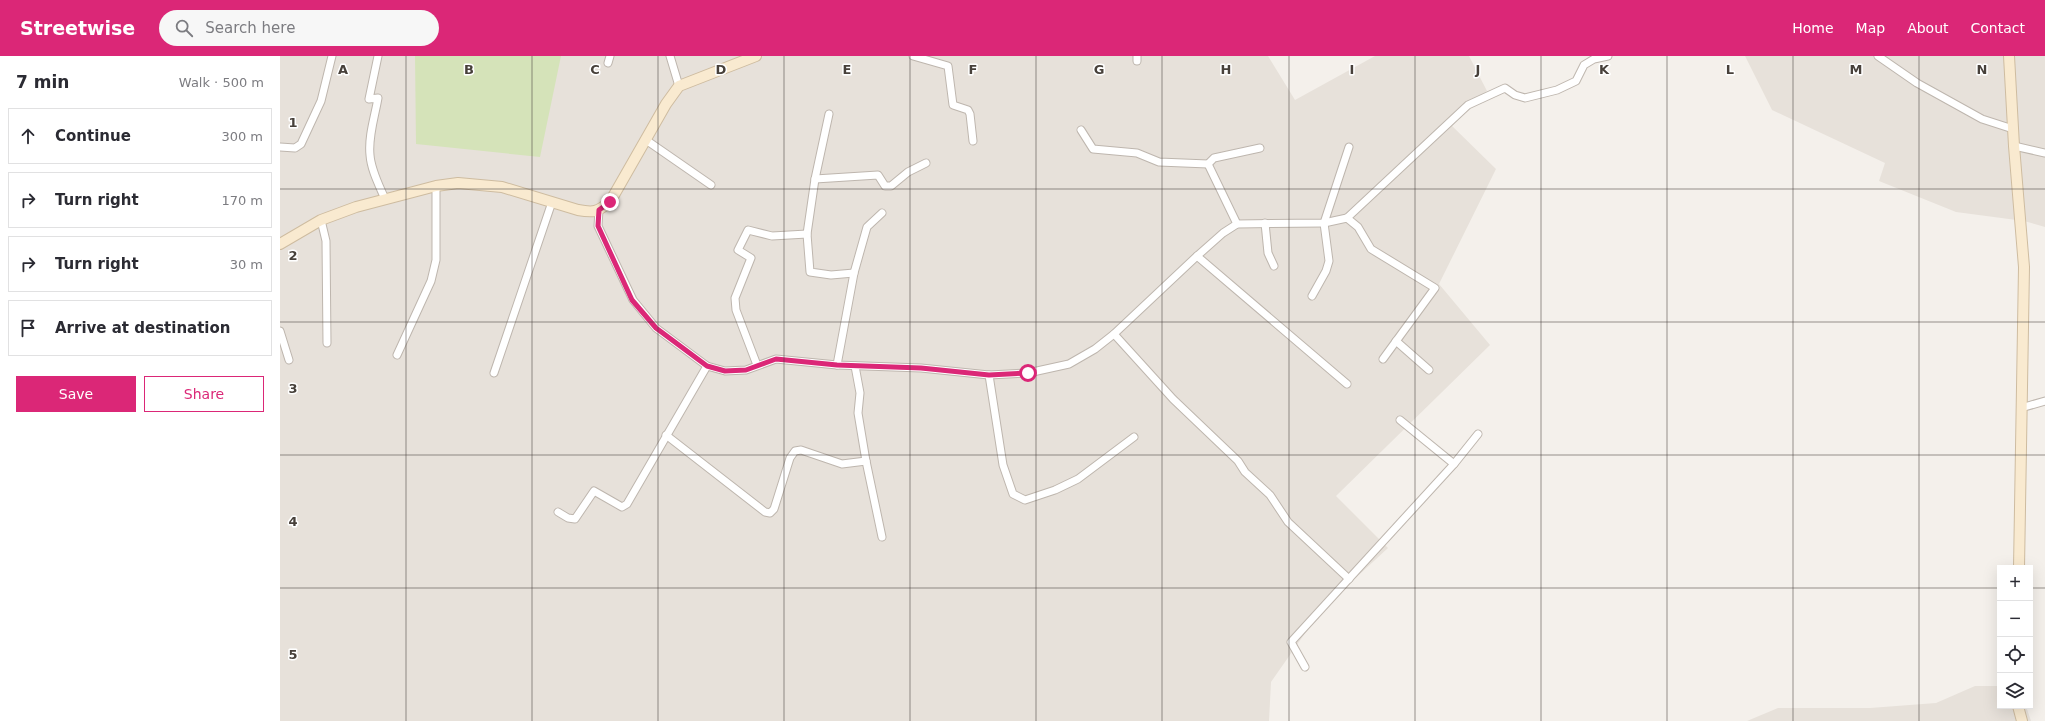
<!DOCTYPE html>
<html lang="en">
<head>
<meta charset="utf-8">
<style>
  :root { --surface:#fff; --page:#f7f7f7; --text:#2b2b33; --muted:#7c7c81; --line:#e1e1e2; --accent:#db2777 }
  body { margin:0; font-family:"DejaVu Sans",sans-serif; background:var(--page); color:var(--text) }
  .controls { position:absolute; right:12px; bottom:12px; display:grid; overflow:hidden; border-radius:0px; box-shadow:0 4px 16px #0002 }
  .controls button { width:36px; height:36px; display:grid; place-items:center; padding:0; border:0; border-bottom:1px solid var(--line); background:var(--surface); color:var(--text); font:20px sans-serif }
  .stop { position:absolute; width:12px; height:12px; margin:-9px; border:3px solid #db2777; border-radius:50%; background:#fff }
  .stop.end { background:#db2777; border-color:#fff; box-shadow:0 1px 4px #0008 }
  .list { margin:0; padding:0; list-style:none }
  h2 { display:flex; justify-content:space-between; align-items:center; height:52px; margin:0; padding:0 16px; font-size:17px }
  h2 small { font-size:13px; font-weight:400; color:var(--muted) }
  .list li { display:grid; grid-template-columns:26px 1fr auto; gap:12px; align-items:center; box-sizing:border-box; height:56px; margin:0 8px 8px; padding:0 8px; border:1px solid var(--line); border-radius:0px }
  .list b { display:block; font-size:15px; white-space:nowrap }
  .list em { font-size:13px; font-style:normal; color:var(--muted) }
  .actions { display:flex; gap:8px; padding:12px 16px }
  .actions a { flex:1; padding:9px 0; border:1px solid var(--accent); border-radius:0px; text-align:center; font-size:14px; color:var(--accent) }
  .actions .main { background:var(--accent); color:#fff }
  .icon { flex:none; width:22px; height:22px; fill:none; stroke:currentColor; stroke-width:2; stroke-linecap:round; stroke-linejoin:round }
  .map { position:relative; flex:none; width:1765px; height:665px; overflow:hidden }
  header { display:flex; align-items:center; gap:24px; box-sizing:border-box; height:56px; padding:0 20px; background:var(--accent); color:#fff }
  header strong { font-size:19px }
  nav { display:flex; gap:22px; margin-inline-start:auto; font-size:14px }
  .search { width:280px; height:36px; background:var(--page); display:flex; align-items:center; gap:10px; box-sizing:border-box; padding:0 14px; border-radius:22px; color:var(--muted); font-size:15px }
  main { display:flex }
  aside { flex:1; background:var(--surface) }
  .map>svg:first-child { display:block }
  .residential { fill:#e7e1da }
  .green { fill:#d5e3b9 }
  .lines { fill:none; stroke-linecap:round; stroke-linejoin:round }
  .street-casing { stroke:#beb6ae; stroke-width:9 }
  .secondary-casing { stroke:#cebca0; stroke-width:12 }
  .street { stroke:#fff; stroke-width:7 }
  .secondary { stroke:#f9ead0; stroke-width:10 }
  .route { stroke:#db2777; stroke-width:5 }
  .grid { fill:none; stroke:#47403a; stroke-width:1; stroke-opacity:0.55 }
  .grid-label { font-size:13px; text-anchor:middle; font-weight:bold; fill:#47403a; stroke:#fff; stroke-width:3; stroke-linejoin:round; paint-order:stroke }
</style>
</head>
<body>
<header>
<strong>Streetwise</strong>
<div class="search"><svg class="icon" aria-label="search" viewBox="0 0 24 24"><circle cx="10" cy="10" r="6"/><path d="M15 15l6 6"/></svg>Search here</div>
<nav><a>Home</a><a>Map</a><a>About</a><a>Contact</a></nav>
</header>
<main>
<aside>
<h2>7 min<small>Walk · 500 m</small></h2>
<ul class="list">
<li><svg class="icon" aria-label="ahead" viewBox="0 0 24 24"><path d="M12 20V5M6 11l6-6 6 6"/></svg><div><b>Continue</b></div><em>300 m</em></li>
<li><svg class="icon" aria-label="right" viewBox="0 0 24 24"><path d="M7 20v-9h11M14 6l5 5-5 5"/></svg><div><b>Turn right</b></div><em>170 m</em></li>
<li><svg class="icon" aria-label="right" viewBox="0 0 24 24"><path d="M7 20v-9h11M14 6l5 5-5 5"/></svg><div><b>Turn right</b></div><em>30 m</em></li>
<li><svg class="icon" aria-label="arrive" viewBox="0 0 24 24"><path d="M6 21V4h12l-3 4 3 4H6"/></svg><div><b>Arrive at destination</b></div></li>
</ul>
<div class="actions"><a class="main">Save</a><a>Share</a></div>
</aside>
<div class="map">
<svg width="1765" height="665" viewBox="0 0 1765 665">
  <rect width="100%" height="100%" fill="#f4f0eb"/>
  <g class="residential">
    <path d="M 0,0 L 988,0 L 1015,44 L 1095,0 L 1189,0 L 1207,35 L 1169,67 L 1216,113 L 1159,228 L 1210,289 L 1056,440 L 1108,492 L 1042,553 L 991,626 L 989,665 L 0,665 Z"/>
    <path d="M 1465,0 L 1765,0 L 1765,171 L 1744,165 L 1676,156 L 1599,125 L 1605,107 L 1492,54 Z"/>
    <path d="M 1695,630 L 1720,630 L 1720,650 L 1746,650 L 1751,665 L 1467,665 L 1498,652 L 1590,652 L 1656,647 Z"/>
  </g>
  <path class="green" d="M 135,0 L 281,0 L 260,101 L 136,88 Z"/>
  <g class="lines">
    <g class="street-casing">
      <g id="street">
        <path d="M 98,0 L 89,43 L 98,42 C 95,60 88,80 90,99 C 91,114 99,129 105,143"/>
        <path d="M 390,0 L 399,30"/>
        <path d="M 633,0 L 668,10 L 673,49 L 688,54 L 690,58 L 693,85"/>
        <path d="M 1598,0 L 1637,27 L 1702,63 L 1733,73"/>
        <path d="M 857,5 L 857,0"/>
        <path d="M 328,7 L 330,0"/>
        <path d="M 549,58 L 535,123 L 527,178 L 530,216 L 551,219 L 574,217"/>
        <path d="M 801,74 L 813,93 L 857,97 L 879,106 L 928,108 L 934,102 L 980,92"/>
        <path d="M 366,84 L 431,129"/>
        <path d="M 1734,90 L 1765,97"/>
        <path d="M 0,91 L 15,92 L 21,88 L 41,45 L 52,0"/>
        <path d="M 928,108 L 957,168"/>
        <path d="M 535,123 L 598,119 L 605,130 L 611,130 L 628,116 L 646,107"/>
        <path d="M 1067,162 L 1078,171 L 1091,193 L 1155,232 L 1103,303"/>
        <path d="M 41,164 L 46,185 L 47,287"/>
        <path d="M 985,167 L 988,197 L 994,210"/>
        <path d="M 917,200 L 1067,328"/>
        <path d="M 1032,240 L 1046,215 L 1049,205 L 1044,167 L 1069,91"/>
        <path d="M 0,275 L 9,304"/>
        <path d="M 834,278 L 893,343 L 958,405 L 965,416 L 990,439 L 1008,466 L 1069,523"/>
        <path d="M 1116,285 L 1149,314"/>
        <path d="M 117,299 L 151,225 L 156,204 L 156,130"/>
        <path d="M 477,309 L 456,254 L 455,242 L 471,202 L 458,194 L 468,174 L 492,180 L 527,178"/>
        <path d="M 557,309 L 574,217 L 587,171 L 602,157"/>
        <path d="M 427,310 L 445,315 L 466,314 L 496,303 L 557,309 L 641,312 L 709,319 L 748,317 L 789,308 L 815,293 L 834,278 L 917,200 L 943,177 L 957,168 L 1044,167 L 1067,162 L 1188,49 L 1225,32 L 1235,39 L 1245,42 L 1277,34 L 1296,25 L 1304,9 L 1314,3 L 1328,0"/>
        <path d="M 575,310 L 580,337 L 578,357 L 586,405 L 602,481"/>
        <path d="M 214,317 L 272,146"/>
        <path d="M 709,319 L 723,409 L 733,438 L 745,444 L 775,434 L 798,423 L 854,381"/>
        <path d="M 1741,352 L 1765,345"/>
        <path d="M 1120,364 L 1174,408"/>
        <path d="M 386,379 L 485,456 L 490,457 L 494,453 L 510,402 L 515,395 L 521,394 L 562,408 L 586,405"/>
        <path d="M 278,456 L 288,462 L 295,463 L 314,435 L 342,451 L 347,448 L 427,310 L 376,272 L 353,244 L 318,170 L 319,154"/>
        <path d="M 1025,611 L 1011,586 L 1174,408 L 1198,378"/>
      </g>
    </g>
    <g class="secondary-casing">
      <g id="secondary">
        <path d="M 1729,0 L 1734,90 L 1744,211 L 1739,512"/>
        <path d="M 0,188 L 41,164 L 76,151 L 156,130 L 178,127 L 222,131 L 298,154 C 314,157 317,156 330,146 L 386,48 L 399,30 L 476,0"/>
        <path d="M 1738,650 L 1742,665"/>
      </g>
    </g>
    <use href="#street" class="street"/>
    <use href="#secondary" class="secondary"/>
  </g>
  <g class="lines">
    <path class="route" d="M 330,146 L 319,154 L 318,170 L 352,244 L 376,272 L 427,310 L 445,315 L 466,314 L 496,303 L 557,309 L 641,312 L 709,319 L 748,317"/>
  </g>
  <path class="grid" d="M 126,0 L 126,665M 252,0 L 252,665M 378,0 L 378,665M 504,0 L 504,665M 630,0 L 630,665M 756,0 L 756,665M 882,0 L 882,665M 1009,0 L 1009,665M 1135,0 L 1135,665M 1261,0 L 1261,665M 1387,0 L 1387,665M 1513,0 L 1513,665M 1639,0 L 1639,665M 0,133 L 1765,133M 0,266 L 1765,266M 0,399 L 1765,399M 0,532 L 1720,532M 1750,532 L 1765,532"/>
  <g class="grid-label">
    <text x="63" y="18">A</text>
    <text x="189" y="18">B</text>
    <text x="315" y="18">C</text>
    <text x="441" y="18">D</text>
    <text x="567" y="18">E</text>
    <text x="693" y="18">F</text>
    <text x="819" y="18">G</text>
    <text x="946" y="18">H</text>
    <text x="1072" y="18">I</text>
    <text x="1198" y="18">J</text>
    <text x="1324" y="18">K</text>
    <text x="1450" y="18">L</text>
    <text x="1576" y="18">M</text>
    <text x="1702" y="18">N</text>
    <text x="13" y="71">1</text>
    <text x="13" y="204">2</text>
    <text x="13" y="337">3</text>
    <text x="13" y="470">4</text>
    <text x="13" y="603">5</text>
  </g>
</svg>
<div class="controls">
<button>+</button>
<button>−</button>
<button><svg class="icon" aria-label="locate" viewBox="0 0 24 24"><circle cx="12" cy="12" r="6"/><path d="M12 2v4M12 18v4M2 12h4M18 12h4"/></svg></button>
<button><svg class="icon" aria-label="layers" viewBox="0 0 24 24"><path d="M12 4l9 5-9 5-9-5zM3 14l9 5 9-5"/></svg></button>
</div>
<div class="stop" style="left:748px;top:317px"></div>
<div class="stop end" style="left:330px;top:146px"></div>
</div>
</main>
</body>
</html>
